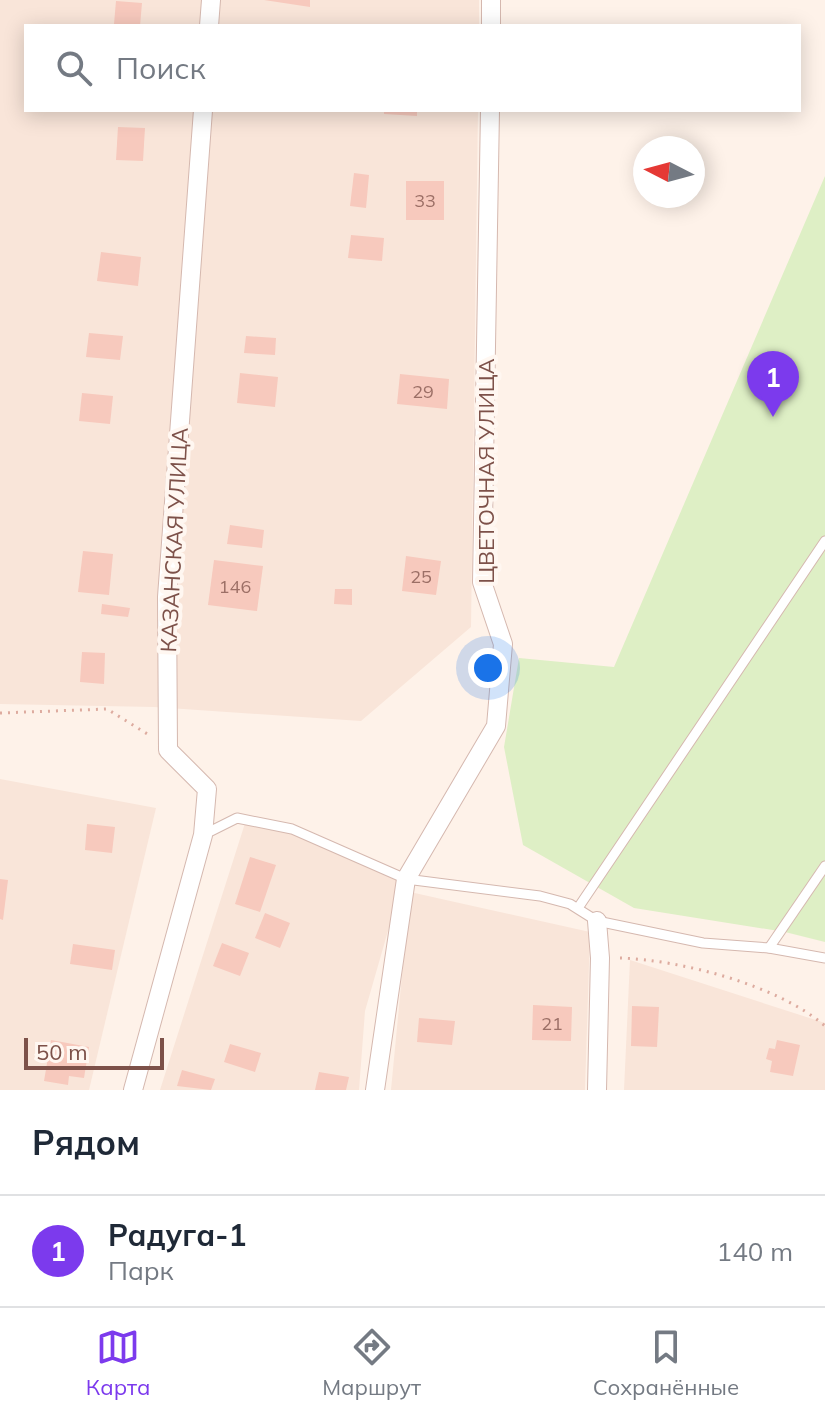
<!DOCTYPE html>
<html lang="ru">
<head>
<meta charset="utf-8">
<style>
  :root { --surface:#fff; --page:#f6f6f7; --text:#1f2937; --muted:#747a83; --line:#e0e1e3; --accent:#7c3aed }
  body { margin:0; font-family:Mulish,sans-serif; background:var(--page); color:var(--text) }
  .compass { position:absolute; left:633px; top:136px; width:72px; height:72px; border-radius:50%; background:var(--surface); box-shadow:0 4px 20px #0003; rotate:276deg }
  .scale { position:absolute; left:24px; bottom:20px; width:140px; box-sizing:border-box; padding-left:8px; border:4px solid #7d5149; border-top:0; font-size:22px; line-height:28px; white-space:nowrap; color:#7d5149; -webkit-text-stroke:6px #fff7f1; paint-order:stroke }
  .you { position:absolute; left:488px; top:668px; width:28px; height:28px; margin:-20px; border:6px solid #fff; border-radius:50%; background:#1a73e8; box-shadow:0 0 0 12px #1a73e833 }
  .badge { display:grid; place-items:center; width:52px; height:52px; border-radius:50%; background:var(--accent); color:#fff; font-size:26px; font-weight:700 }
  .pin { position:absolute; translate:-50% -66px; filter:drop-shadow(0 2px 4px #0008) }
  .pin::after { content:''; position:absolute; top:42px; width:28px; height:24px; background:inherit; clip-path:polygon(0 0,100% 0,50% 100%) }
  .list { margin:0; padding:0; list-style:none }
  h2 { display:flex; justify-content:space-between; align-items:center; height:104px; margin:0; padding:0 32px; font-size:34px }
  h2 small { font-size:26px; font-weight:400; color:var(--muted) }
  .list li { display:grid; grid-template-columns:52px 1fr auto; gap:24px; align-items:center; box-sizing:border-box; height:112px; padding:0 32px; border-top:2px solid var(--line) }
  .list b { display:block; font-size:30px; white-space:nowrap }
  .list p { margin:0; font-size:26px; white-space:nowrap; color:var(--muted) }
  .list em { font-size:26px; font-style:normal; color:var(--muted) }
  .icon { flex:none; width:44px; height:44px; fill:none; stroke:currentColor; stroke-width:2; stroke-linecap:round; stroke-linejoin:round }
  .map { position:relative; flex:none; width:825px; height:1090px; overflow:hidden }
  .search { position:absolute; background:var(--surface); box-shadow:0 4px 20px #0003; left:24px; right:24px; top:24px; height:88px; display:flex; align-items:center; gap:20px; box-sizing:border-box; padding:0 28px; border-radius:0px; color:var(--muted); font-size:30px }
  .sheet { height:216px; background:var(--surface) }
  nav { display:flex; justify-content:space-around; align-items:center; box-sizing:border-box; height:112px; border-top:2px solid var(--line); background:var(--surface); font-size:22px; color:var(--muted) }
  nav a { display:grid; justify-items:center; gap:4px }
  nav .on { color:var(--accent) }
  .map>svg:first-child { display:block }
  .residential { fill:#f9e5d9 }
  .green { fill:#deefc5 }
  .building { fill:#f7c9bd }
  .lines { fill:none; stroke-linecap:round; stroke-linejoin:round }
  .service-casing { stroke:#d5b8af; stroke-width:11 }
  .minor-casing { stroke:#d5b8af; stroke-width:20 }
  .path { stroke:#ddab9f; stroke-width:3; stroke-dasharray:2 6; stroke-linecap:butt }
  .service { stroke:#fff; stroke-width:9 }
  .minor { stroke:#fff; stroke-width:18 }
  .labels { text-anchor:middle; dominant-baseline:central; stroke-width:8; stroke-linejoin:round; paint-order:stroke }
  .number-label { font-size:18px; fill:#9c6f66 }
  .street-label { font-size:22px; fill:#7d5149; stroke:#fff7f1 }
</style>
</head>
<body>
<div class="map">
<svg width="825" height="1090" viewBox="0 0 825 1090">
  <rect width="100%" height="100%" fill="#fef2e9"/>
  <g class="residential">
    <path d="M 0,0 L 479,0 L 479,26 L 26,26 L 26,110 L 478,110 L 471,627 L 361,721 L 154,707 L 0,704 Z"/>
    <path d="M 0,779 L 156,808 L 89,1090 L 0,1090 Z"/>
    <path d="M 247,817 L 404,875 L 365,1011 L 359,1090 L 160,1090 Z"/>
    <path d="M 410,892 L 590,932 L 585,1090 L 391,1090 Z"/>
    <path d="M 630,960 L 825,1023 L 825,1090 L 624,1090 Z"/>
  </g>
  <path class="green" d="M 825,176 L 825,942 L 785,932 L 634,908 L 523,845 L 504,747 L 519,658 L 614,667 Z"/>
  <g class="building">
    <path d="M 264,0 L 310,0 L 310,7 Z"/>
    <path d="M 116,1 L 142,3 L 140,26 L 114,24 Z"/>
    <path d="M 384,110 L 417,110 L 417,116 L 384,114 Z"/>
    <path d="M 118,127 L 145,128 L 143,161 L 116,160 Z"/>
    <path d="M 354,173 L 369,175 L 366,208 L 350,206 Z"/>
    <rect x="406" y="181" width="38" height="39"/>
    <path d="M 351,235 L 384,238 L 382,261 L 348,258 Z"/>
    <path d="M 101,252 L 141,257 L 138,286 L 97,281 Z"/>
    <path d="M 89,333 L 123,336 L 120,360 L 86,357 Z"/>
    <path d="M 246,336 L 276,338 L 275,355 L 244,353 Z"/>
    <path d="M 240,373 L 278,377 L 275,407 L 237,403 Z"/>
    <path d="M 400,374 L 449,379 L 447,409 L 397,404 Z"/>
    <path d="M 82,393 L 113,396 L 110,424 L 79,421 Z"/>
    <path d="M 230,525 L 264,530 L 262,548 L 227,544 Z"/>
    <path d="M 83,551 L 113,554 L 109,595 L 78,592 Z"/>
    <path d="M 406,556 L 441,561 L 436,595 L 402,591 Z"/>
    <path d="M 214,560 L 263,566 L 257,611 L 208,605 Z"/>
    <path d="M 335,589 L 352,589 L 352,605 L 334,604 Z"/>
    <path d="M 102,604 L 130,608 L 128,617 L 101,614 Z"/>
    <path d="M 82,652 L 105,653 L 104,684 L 80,682 Z"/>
    <path d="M 87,824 L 115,827 L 112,853 L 85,850 Z"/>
    <path d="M 250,857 L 276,865 L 260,912 L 235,904 Z"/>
    <path d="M 0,879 L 8,880 L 3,920 L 0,919 Z"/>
    <path d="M 265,913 L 290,923 L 280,948 L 255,938 Z"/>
    <path d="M 222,943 L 249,953 L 240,976 L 213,966 Z"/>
    <path d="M 73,944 L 115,950 L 112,970 L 70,964 Z"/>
    <path d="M 533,1005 L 572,1007 L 571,1041 L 532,1040 Z"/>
    <path d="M 632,1006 L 659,1007 L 657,1047 L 631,1046 Z"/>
    <path d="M 419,1018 L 455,1021 L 452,1045 L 417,1042 Z"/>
    <path d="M 51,1040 L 89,1047 L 84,1078 L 69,1076 L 68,1085 L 44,1081 Z"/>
    <path d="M 777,1040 L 800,1045 L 793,1076 L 770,1072 L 772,1061 L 766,1059 L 769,1048 L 775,1049 Z"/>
    <path d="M 230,1044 L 261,1053 L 255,1072 L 224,1062 Z"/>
    <path d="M 182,1070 L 215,1079 L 211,1090 L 177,1086 Z"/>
    <path d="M 319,1072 L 349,1077 L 346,1090 L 315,1090 Z"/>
  </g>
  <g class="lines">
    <g class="service-casing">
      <g id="service">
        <path d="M 203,835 L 237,818 L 292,829 L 406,879 L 540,896 L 570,904 L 597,921 L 703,943 L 769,948 L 825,958"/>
        <path d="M 578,908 L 825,541"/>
        <path d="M 769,948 L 825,866"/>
      </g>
    </g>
    <g class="minor-casing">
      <g id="minor">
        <path d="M 209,26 L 211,0"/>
        <path d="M 491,26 L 491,0"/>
        <path d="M 133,1090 L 203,835 L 207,789 L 168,750 L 167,597 L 203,110"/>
        <path d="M 375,1090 L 406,879 L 496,726 L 503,644 L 482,582 L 490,110"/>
        <path d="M 597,1090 L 600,958 L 597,921"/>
      </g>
    </g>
    <g class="path">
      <path d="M 0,713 L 107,709 L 149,735"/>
      <path d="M 620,958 C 681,960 778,985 825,1026"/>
    </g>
    <use href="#service" class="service"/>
    <use href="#minor" class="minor"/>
  </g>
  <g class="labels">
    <g class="number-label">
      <text x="425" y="200">33</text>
      <text x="423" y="391">29</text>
      <text x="421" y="576">25</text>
      <text x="235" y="586">146</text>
      <text x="552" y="1023">21</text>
    </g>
    <g class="street-label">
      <text transform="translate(486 471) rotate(-90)">ЦВЕТОЧНАЯ УЛИЦА</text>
      <text transform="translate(174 540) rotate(-87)">КАЗАНСКАЯ УЛИЦА</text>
    </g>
  </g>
</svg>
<svg class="compass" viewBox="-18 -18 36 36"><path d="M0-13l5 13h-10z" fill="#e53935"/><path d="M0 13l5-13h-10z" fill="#747a83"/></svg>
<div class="scale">50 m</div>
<div class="you"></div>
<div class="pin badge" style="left:773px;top:417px">1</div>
<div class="search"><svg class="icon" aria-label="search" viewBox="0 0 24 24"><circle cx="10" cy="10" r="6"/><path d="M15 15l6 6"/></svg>Поиск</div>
</div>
<section class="sheet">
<h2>Рядом<small></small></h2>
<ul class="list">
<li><span class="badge">1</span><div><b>Радуга-1</b><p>Парк</p></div><em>140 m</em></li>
</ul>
</section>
<nav>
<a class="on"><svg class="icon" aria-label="map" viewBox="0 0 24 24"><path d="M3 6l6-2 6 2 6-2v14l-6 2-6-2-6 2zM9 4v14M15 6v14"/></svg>Карта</a>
<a><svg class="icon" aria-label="directions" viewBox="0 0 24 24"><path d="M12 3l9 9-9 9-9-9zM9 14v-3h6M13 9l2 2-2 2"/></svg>Маршрут</a>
<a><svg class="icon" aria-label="saved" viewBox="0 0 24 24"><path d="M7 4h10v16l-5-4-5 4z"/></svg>Сохранённые</a>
</nav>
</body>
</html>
